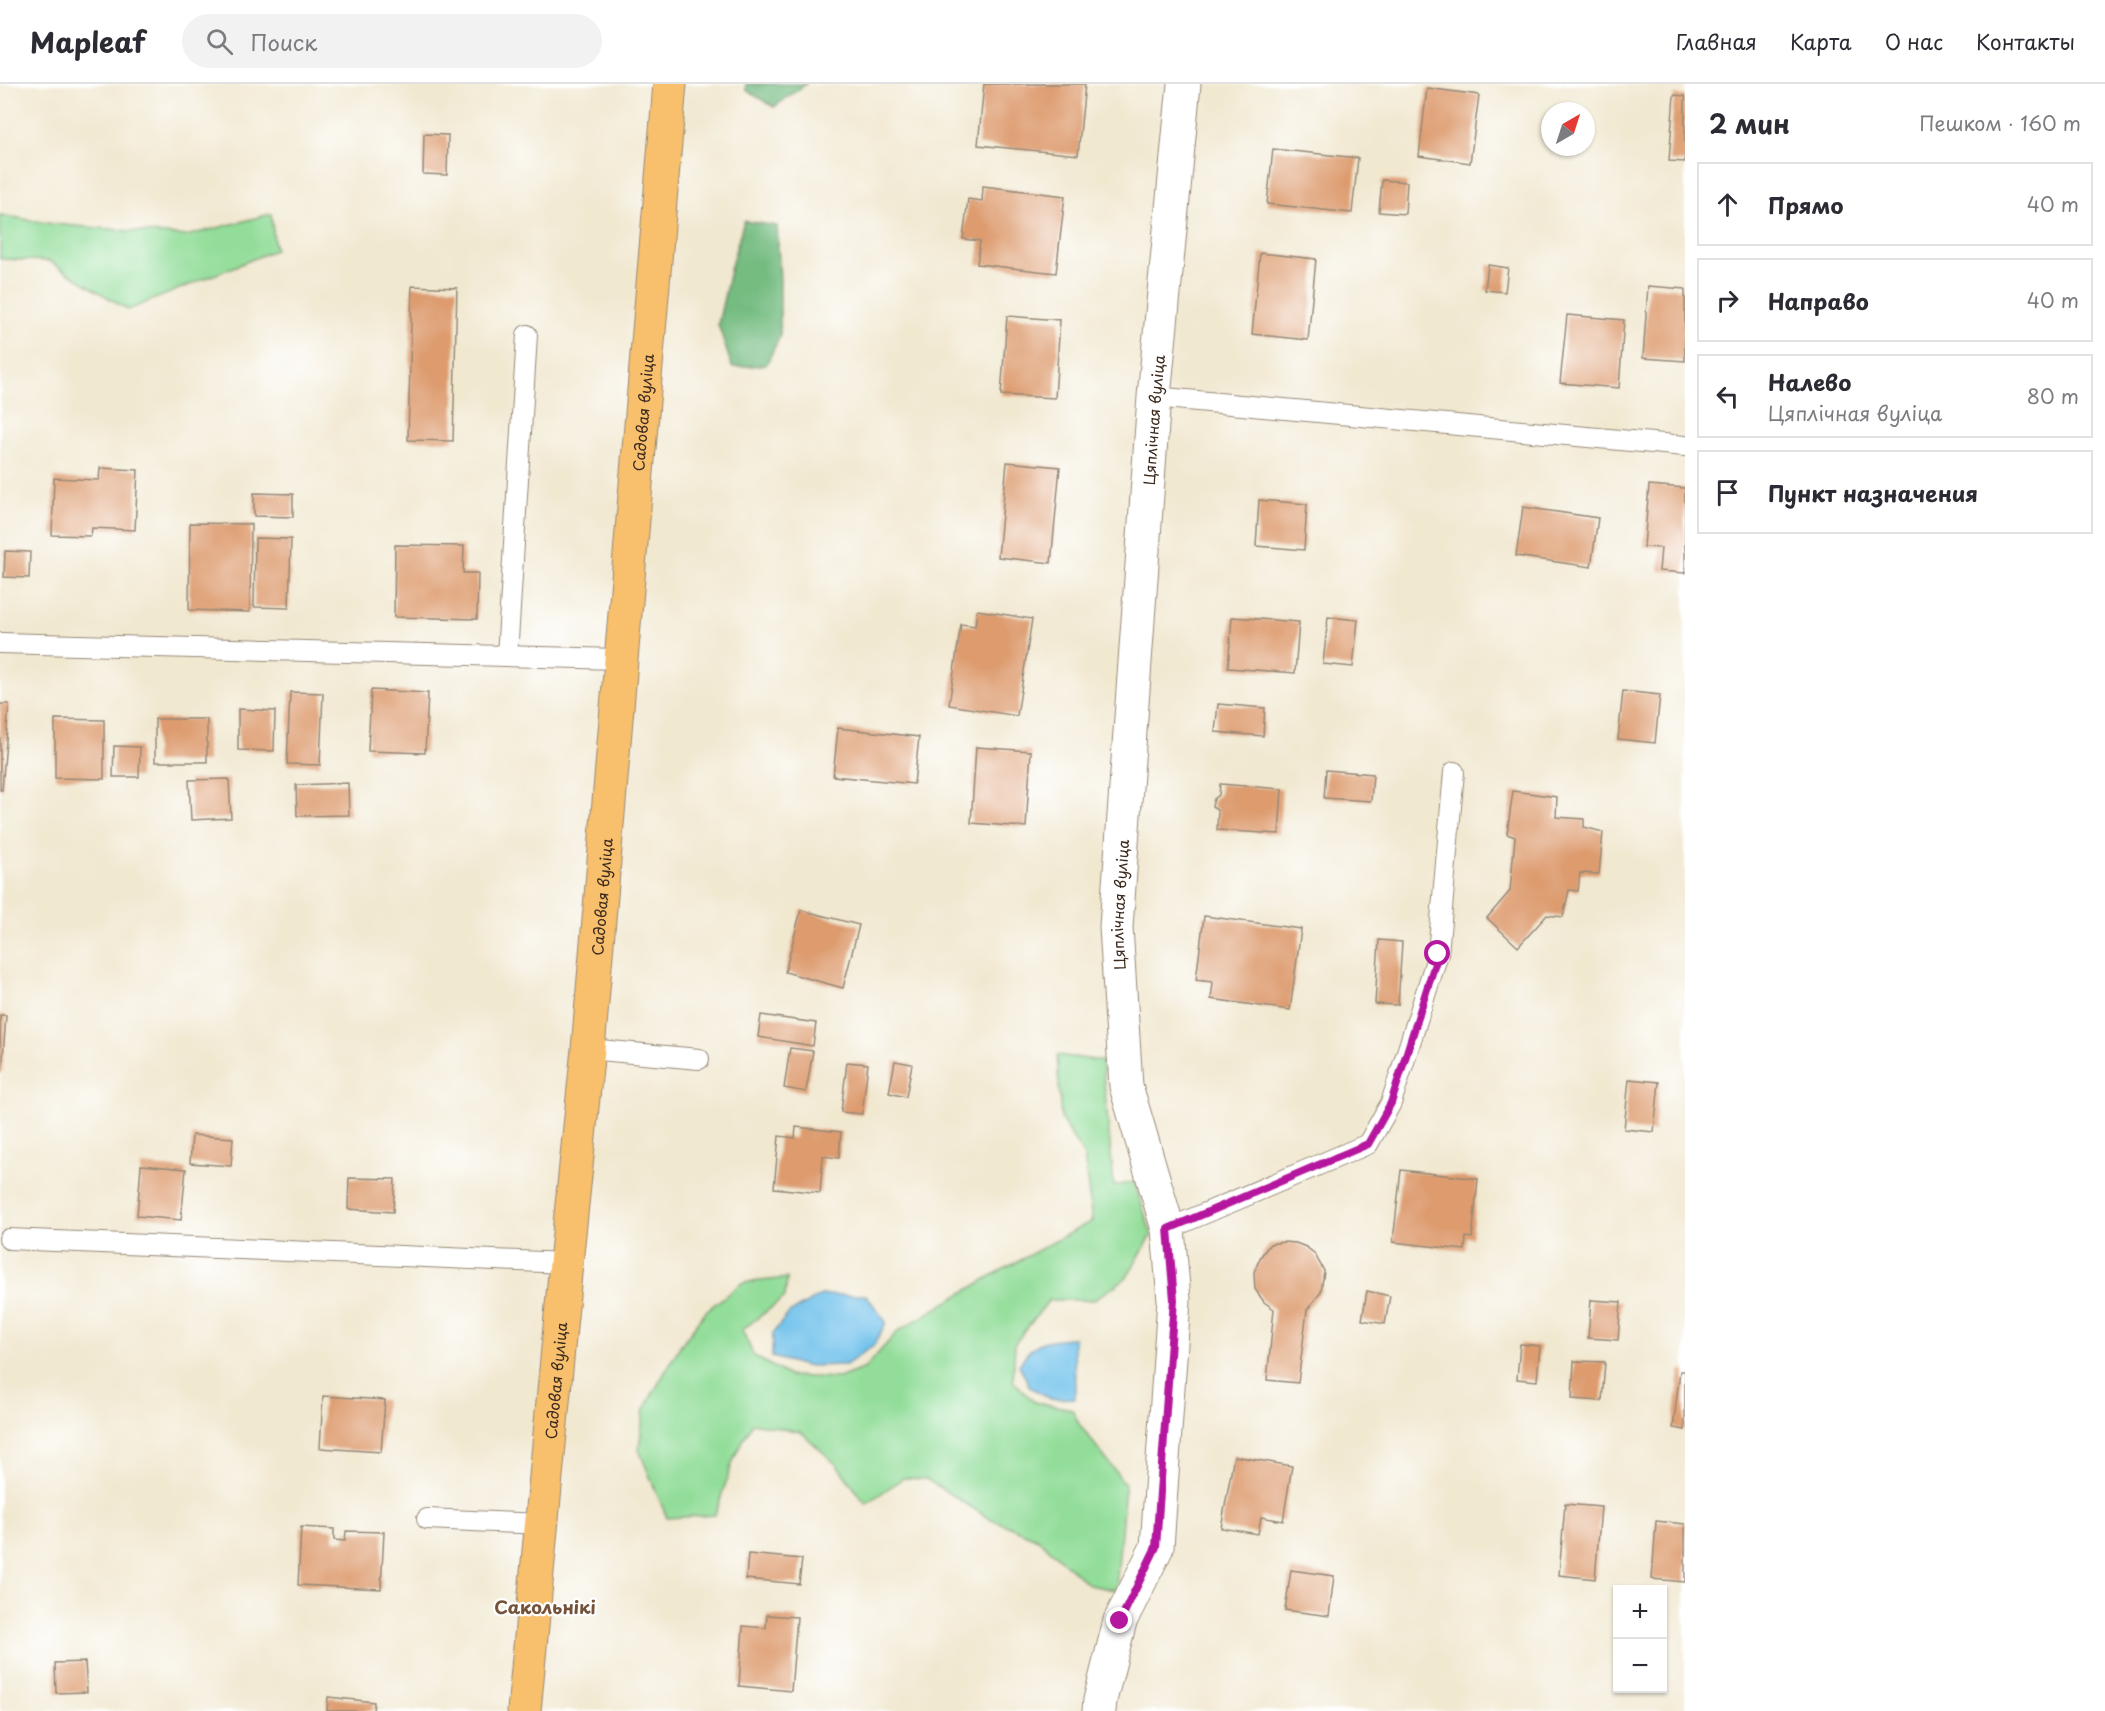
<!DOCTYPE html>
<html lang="ru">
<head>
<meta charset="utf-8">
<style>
  :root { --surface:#fff; --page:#f2f2f3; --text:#2b2b33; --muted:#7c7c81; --line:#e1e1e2 }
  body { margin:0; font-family:"Playpen Sans",sans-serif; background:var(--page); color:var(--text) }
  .controls { position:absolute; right:18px; bottom:18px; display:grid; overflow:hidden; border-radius:0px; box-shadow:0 2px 4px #0004 }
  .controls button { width:54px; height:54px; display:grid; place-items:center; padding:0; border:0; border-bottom:2px solid var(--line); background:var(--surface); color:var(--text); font:30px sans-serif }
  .compass { position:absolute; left:1541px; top:18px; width:54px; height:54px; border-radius:50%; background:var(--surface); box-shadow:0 2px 4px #0004; rotate:39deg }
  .stop { position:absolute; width:18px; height:18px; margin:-14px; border:4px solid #b5179e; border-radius:50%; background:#fff }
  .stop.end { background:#b5179e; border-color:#fff; box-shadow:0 2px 6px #0008 }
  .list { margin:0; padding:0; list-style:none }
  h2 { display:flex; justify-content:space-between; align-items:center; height:78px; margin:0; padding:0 24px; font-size:26px }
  h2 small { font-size:20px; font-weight:400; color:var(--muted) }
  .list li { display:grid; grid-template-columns:39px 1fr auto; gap:18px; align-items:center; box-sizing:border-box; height:84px; margin:0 12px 12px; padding:0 12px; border:2px solid var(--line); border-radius:0px }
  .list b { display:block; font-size:22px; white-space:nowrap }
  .list p { margin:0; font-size:20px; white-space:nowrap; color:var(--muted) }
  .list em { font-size:20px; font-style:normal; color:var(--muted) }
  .icon { flex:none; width:33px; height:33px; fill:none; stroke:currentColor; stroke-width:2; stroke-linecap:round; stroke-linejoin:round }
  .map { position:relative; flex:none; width:1685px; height:1627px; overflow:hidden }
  header { display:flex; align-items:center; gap:36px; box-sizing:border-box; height:84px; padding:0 30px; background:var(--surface); border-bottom:2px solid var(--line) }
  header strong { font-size:28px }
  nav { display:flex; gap:33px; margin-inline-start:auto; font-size:21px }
  .search { width:420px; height:54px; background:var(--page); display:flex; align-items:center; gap:15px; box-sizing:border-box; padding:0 21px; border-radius:33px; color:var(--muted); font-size:22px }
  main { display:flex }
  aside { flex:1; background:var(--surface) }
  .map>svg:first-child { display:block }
  .green { fill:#92dd99; stroke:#66845c; stroke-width:1.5 }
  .forest { fill:#75bc81; stroke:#587350; stroke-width:1.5 }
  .water { fill:#70c1eb; stroke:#567684; stroke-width:1.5 }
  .building { fill:#dd9b6e }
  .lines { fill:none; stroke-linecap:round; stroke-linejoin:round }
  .service-casing { stroke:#968977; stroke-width:22 }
  .minor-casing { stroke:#968977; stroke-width:35 }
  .primary-casing { stroke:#968977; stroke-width:35 }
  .service { stroke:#fff; stroke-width:20 }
  .minor { stroke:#fff; stroke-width:33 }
  .primary { stroke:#f8bf6c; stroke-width:33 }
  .route { stroke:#b5179e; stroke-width:8 }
  .labels { text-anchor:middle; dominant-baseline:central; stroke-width:4.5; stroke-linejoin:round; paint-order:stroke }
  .street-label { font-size:15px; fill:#3b2a1e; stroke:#fff }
  .quarter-label { font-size:18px; font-weight:bold; fill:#74523a; stroke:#fff }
</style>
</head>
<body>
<header>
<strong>Mapleaf</strong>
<div class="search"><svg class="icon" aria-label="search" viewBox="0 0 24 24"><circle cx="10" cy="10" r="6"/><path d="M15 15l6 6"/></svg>Поиск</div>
<nav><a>Главная</a><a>Карта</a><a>О нас</a><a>Контакты</a></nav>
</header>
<main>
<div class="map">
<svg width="1685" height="1627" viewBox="0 0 1685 1627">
  <rect width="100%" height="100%" fill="#fff"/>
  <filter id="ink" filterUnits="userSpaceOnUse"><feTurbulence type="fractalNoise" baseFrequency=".0167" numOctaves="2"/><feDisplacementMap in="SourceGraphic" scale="12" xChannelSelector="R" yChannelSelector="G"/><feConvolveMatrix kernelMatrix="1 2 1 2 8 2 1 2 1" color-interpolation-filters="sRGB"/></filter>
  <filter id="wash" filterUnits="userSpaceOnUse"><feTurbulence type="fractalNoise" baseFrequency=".008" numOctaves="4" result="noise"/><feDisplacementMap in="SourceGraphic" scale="24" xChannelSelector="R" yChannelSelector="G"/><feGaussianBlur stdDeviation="1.35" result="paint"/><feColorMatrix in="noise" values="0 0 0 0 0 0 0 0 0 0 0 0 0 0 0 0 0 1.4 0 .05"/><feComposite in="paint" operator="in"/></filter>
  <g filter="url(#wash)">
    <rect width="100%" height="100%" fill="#f1e8d0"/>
    <g class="green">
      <path d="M 271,130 L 275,166 L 128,226 L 49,177 L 0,175 L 0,131 L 53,140 L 186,152 Z"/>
      <path d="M 1057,971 L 1102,977 L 1114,1102 L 1134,1098 L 1152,1151 L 1126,1194 L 1094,1216 L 1049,1216 L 1015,1259 L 1013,1297 L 1034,1318 L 1072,1325 L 1079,1340 L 1125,1400 L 1116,1506 L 1089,1501 L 1038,1455 L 987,1433 L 926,1395 L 903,1394 L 866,1420 L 837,1381 L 801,1348 L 752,1339 L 734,1374 L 715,1431 L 667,1434 L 639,1366 L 644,1325 L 680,1262 L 706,1227 L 742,1199 L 787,1194 L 785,1213 L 742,1246 L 754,1272 L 789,1292 L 839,1294 L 865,1284 L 898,1247 L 993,1191 L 1092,1137 L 1084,1072 L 1061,1035 Z"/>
    </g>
    <g class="forest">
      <path d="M 746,0 L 806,0 L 774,23 L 746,6 Z"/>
      <path d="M 744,137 L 777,142 L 780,197 L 780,252 L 766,281 L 732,283 L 718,240 L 731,182 Z"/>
    </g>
    <g class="water">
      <path d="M 821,1211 L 866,1211 L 886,1238 L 875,1260 L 846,1281 L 805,1282 L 772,1273 L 773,1249 L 789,1229 Z"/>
      <path d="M 1074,1254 L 1075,1314 L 1050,1315 L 1030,1303 L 1019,1281 C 1034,1255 1046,1256 1074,1254 Z"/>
    </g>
    <g id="blocks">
      <g class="building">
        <path d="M 984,0 L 1085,0 L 1078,71 L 978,61 Z"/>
        <path d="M 1427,4 L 1479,11 L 1470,79 L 1419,72 Z"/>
        <path d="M 1674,11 L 1685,12 L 1685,78 L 1669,77 Z"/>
        <path d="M 424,50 L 448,51 L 447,91 L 423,90 Z"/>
        <path d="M 1273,65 L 1358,74 L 1352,129 L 1267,120 Z"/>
        <path d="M 1382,96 L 1407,98 L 1405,130 L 1379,128 Z"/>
        <path d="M 983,102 L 1065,112 L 1056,189 L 977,180 L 980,157 L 963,155 L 968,115 L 982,117 Z"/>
        <path d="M 1260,169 L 1316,175 L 1308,256 L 1252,250 Z"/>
        <path d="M 1488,181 L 1508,184 L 1505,208 L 1485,206 Z"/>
        <path d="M 412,202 L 457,204 L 453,357 L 408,356 Z"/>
        <path d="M 1648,202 L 1685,205 L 1685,277 L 1643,274 Z"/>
        <path d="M 1567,231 L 1624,236 L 1619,304 L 1560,299 Z"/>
        <path d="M 1007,232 L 1060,236 L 1055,314 L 1001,311 Z"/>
        <path d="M 1007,378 L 1060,383 L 1051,479 L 998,473 Z"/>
        <path d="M 100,384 L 138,386 L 135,446 L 92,444 L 91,452 L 52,451 L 54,394 L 99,396 Z"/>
        <path d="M 1649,401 L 1685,404 L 1685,489 L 1659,487 L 1661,464 L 1644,463 Z"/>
        <path d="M 254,409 L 293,410 L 293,433 L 254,432 Z"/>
        <path d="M 1259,416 L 1307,420 L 1304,466 L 1256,462 Z"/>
        <path d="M 1523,423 L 1598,434 L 1591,483 L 1516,472 Z"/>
        <path d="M 190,439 L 251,440 L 250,528 L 189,526 Z"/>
        <path d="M 255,454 L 291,455 L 289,524 L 254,523 Z"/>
        <path d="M 395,461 L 464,462 L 463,489 L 478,489 L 477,535 L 394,533 Z"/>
        <path d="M 5,467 L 30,468 L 29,494 L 4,493 Z"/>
        <path d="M 977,526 L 1032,535 L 1017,632 L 949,621 L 961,540 L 975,542 Z"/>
        <path d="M 1232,533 L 1299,538 L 1295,589 L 1228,584 Z"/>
        <path d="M 1328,533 L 1358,536 L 1353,583 L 1323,580 Z"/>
        <path d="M 371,606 L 428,609 L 425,669 L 368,667 Z"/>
        <path d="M 1623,607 L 1660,611 L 1655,659 L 1618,655 Z"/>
        <path d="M 290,608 L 323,609 L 320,681 L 287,680 Z"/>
        <path d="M 0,620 L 9,620 L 2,706 L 0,706 Z"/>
        <path d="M 1218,620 L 1265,624 L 1263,652 L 1215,648 Z"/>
        <path d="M 238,625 L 275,627 L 274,667 L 238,666 Z"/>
        <path d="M 55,635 L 104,636 L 104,695 L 55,694 Z"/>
        <rect x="155" y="635" width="52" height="43"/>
        <path d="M 838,644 L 919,653 L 914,700 L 833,692 Z"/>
        <path d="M 114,662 L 140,663 L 139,693 L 113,693 Z"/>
        <path d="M 976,663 L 1031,667 L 1026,743 L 971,739 Z"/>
        <path d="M 1326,686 L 1373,690 L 1371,717 L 1324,714 Z"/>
        <path d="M 229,695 L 231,734 L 191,736 L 189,696 Z"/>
        <path d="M 348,699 L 349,731 L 297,732 L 296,701 Z"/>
        <path d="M 1220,700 L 1282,705 L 1279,750 L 1217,746 L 1218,727 L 1212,722 L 1214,715 L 1219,711 Z"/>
        <path d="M 1513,707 L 1557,713 L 1556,733 L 1584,735 L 1584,743 L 1603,748 L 1599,790 L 1580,789 L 1578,807 L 1569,806 L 1563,833 L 1547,831 L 1518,863 L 1487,834 L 1510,807 L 1515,753 L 1507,750 Z"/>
        <path d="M 801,826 L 859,841 L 843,904 L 785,888 Z"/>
        <path d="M 1204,832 L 1301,845 L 1290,926 L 1211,915 L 1213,898 L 1196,896 Z"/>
        <path d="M 1379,856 L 1402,858 L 1398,921 L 1375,920 Z"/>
        <path d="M 0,931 L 6,931 L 2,988 L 0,988 Z"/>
        <path d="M 761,931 L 816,939 L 813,962 L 758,953 Z"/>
        <path d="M 790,964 L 813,967 L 806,1008 L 784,1004 Z"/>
        <path d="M 895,977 L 912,980 L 906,1013 L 889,1009 Z"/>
        <path d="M 847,978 L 868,980 L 862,1030 L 841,1028 Z"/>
        <path d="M 1629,995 L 1659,998 L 1654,1048 L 1624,1045 Z"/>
        <path d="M 796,1043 L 841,1048 L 839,1074 L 823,1072 L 820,1109 L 774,1104 L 779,1052 L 795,1054 Z"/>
        <path d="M 192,1051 L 233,1054 L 231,1082 L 190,1079 Z"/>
        <path d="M 141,1081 L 186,1085 L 181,1136 L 137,1132 Z"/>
        <path d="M 1401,1086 L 1478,1095 L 1472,1154 L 1466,1153 L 1465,1166 L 1393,1158 Z"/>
        <path d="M 349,1094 L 395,1095 L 393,1128 L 348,1125 Z"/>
        <path d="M 1283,1158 L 1296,1159 L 1306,1163 L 1314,1169 L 1324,1187 L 1321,1208 L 1307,1226 L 1298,1299 L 1267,1296 L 1274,1225 L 1264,1218 L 1255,1205 L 1254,1188 L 1261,1172 L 1270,1160 Z"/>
        <path d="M 1367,1207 L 1390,1212 L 1385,1240 L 1362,1236 Z"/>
        <path d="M 1591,1216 L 1621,1218 L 1618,1256 L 1588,1254 Z"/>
        <path d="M 1520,1260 L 1540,1262 L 1537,1297 L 1517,1295 Z"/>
        <path d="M 1574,1277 L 1605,1278 L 1602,1317 L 1572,1315 Z"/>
        <path d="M 1680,1287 L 1685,1287 L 1685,1346 L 1673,1344 Z"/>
        <path d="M 323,1312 L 385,1316 L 381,1368 L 320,1364 Z"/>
        <path d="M 1234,1372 L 1292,1382 L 1283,1437 L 1261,1433 L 1258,1450 L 1221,1444 Z"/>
        <path d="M 1565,1420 L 1601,1423 L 1595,1495 L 1559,1491 Z"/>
        <path d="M 1656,1437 L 1685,1440 L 1685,1498 L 1652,1495 Z"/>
        <path d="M 301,1443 L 334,1445 L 334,1456 L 345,1457 L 346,1447 L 384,1448 L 381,1505 L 298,1501 Z"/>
        <path d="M 748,1470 L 802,1475 L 799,1500 L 746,1495 Z"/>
        <path d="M 1291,1486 L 1334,1492 L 1329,1532 L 1285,1526 Z"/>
        <path d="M 767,1531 L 797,1533 L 791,1607 L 739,1602 L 743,1542 L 766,1544 Z"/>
        <path d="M 85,1578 L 87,1608 L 56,1609 L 55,1579 Z"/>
        <path d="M 328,1613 L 374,1618 L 373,1627 L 327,1627 Z"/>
      </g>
    </g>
  </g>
  <g filter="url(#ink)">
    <use href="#blocks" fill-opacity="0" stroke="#968977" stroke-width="1.5"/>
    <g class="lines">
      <g class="service-casing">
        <g id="service">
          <path d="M 1154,313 L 1685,362"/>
          <path d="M 0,559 L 619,575"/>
          <path d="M 507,572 L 527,251"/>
          <path d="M 588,965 L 699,975"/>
          <path d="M 1168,1145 L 1368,1060 L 1391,1019 L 1438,870 L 1454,688"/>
          <path d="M 9,1155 L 566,1179"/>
          <path d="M 427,1435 L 541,1440"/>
        </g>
      </g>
      <g class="minor-casing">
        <g id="minor">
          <path id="s1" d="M 1099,1627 L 1100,1616 L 1120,1537 L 1157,1463 L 1174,1216 L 1168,1145 L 1126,1002 L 1116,843 L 1154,313 L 1184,0"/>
        </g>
      </g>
      <g class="primary-casing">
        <g id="primary">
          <path id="s2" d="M 524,1627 L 566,1179 L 588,965 L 670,0"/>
        </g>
      </g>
      <use href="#service" class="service"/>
      <use href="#minor" class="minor"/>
      <use href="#primary" class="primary"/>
    </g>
  </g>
  <g class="lines" filter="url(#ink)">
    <path class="route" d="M 1120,1537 L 1156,1463 L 1174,1216 L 1168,1145 L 1368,1060 L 1391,1019 L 1438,870"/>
  </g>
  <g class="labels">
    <g class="street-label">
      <text stroke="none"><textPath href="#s2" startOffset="1304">Садовая вуліца</textPath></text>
      <text stroke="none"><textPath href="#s1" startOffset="1311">Цяплічная вуліца</textPath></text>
      <text stroke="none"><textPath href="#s2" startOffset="818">Садовая вуліца</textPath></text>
      <text stroke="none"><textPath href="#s1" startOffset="825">Цяплічная вуліца</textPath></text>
      <text stroke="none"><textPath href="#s2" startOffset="332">Садовая вуліца</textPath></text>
    </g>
    <g class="quarter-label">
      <text x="545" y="1522">Сакольнікі</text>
    </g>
  </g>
</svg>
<div class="controls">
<button>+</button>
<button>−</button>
</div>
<svg class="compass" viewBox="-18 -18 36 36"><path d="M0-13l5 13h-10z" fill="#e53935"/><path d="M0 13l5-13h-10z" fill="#7c7c81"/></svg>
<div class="stop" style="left:1438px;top:870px"></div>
<div class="stop end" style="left:1120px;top:1537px"></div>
</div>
<aside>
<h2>2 мин<small>Пешком · 160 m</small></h2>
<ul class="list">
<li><svg class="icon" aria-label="ahead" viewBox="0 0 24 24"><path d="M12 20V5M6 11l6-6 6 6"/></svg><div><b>Прямо</b></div><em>40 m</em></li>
<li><svg class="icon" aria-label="right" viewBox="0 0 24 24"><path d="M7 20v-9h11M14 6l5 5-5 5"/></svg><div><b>Направо</b></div><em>40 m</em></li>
<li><svg class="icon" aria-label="left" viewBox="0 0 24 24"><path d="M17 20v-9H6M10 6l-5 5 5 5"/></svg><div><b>Налево</b><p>Цяплічная вуліца</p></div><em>80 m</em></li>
<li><svg class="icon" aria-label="arrive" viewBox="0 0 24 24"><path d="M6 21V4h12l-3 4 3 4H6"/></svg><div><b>Пункт назначения</b></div></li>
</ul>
</aside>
</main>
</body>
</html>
